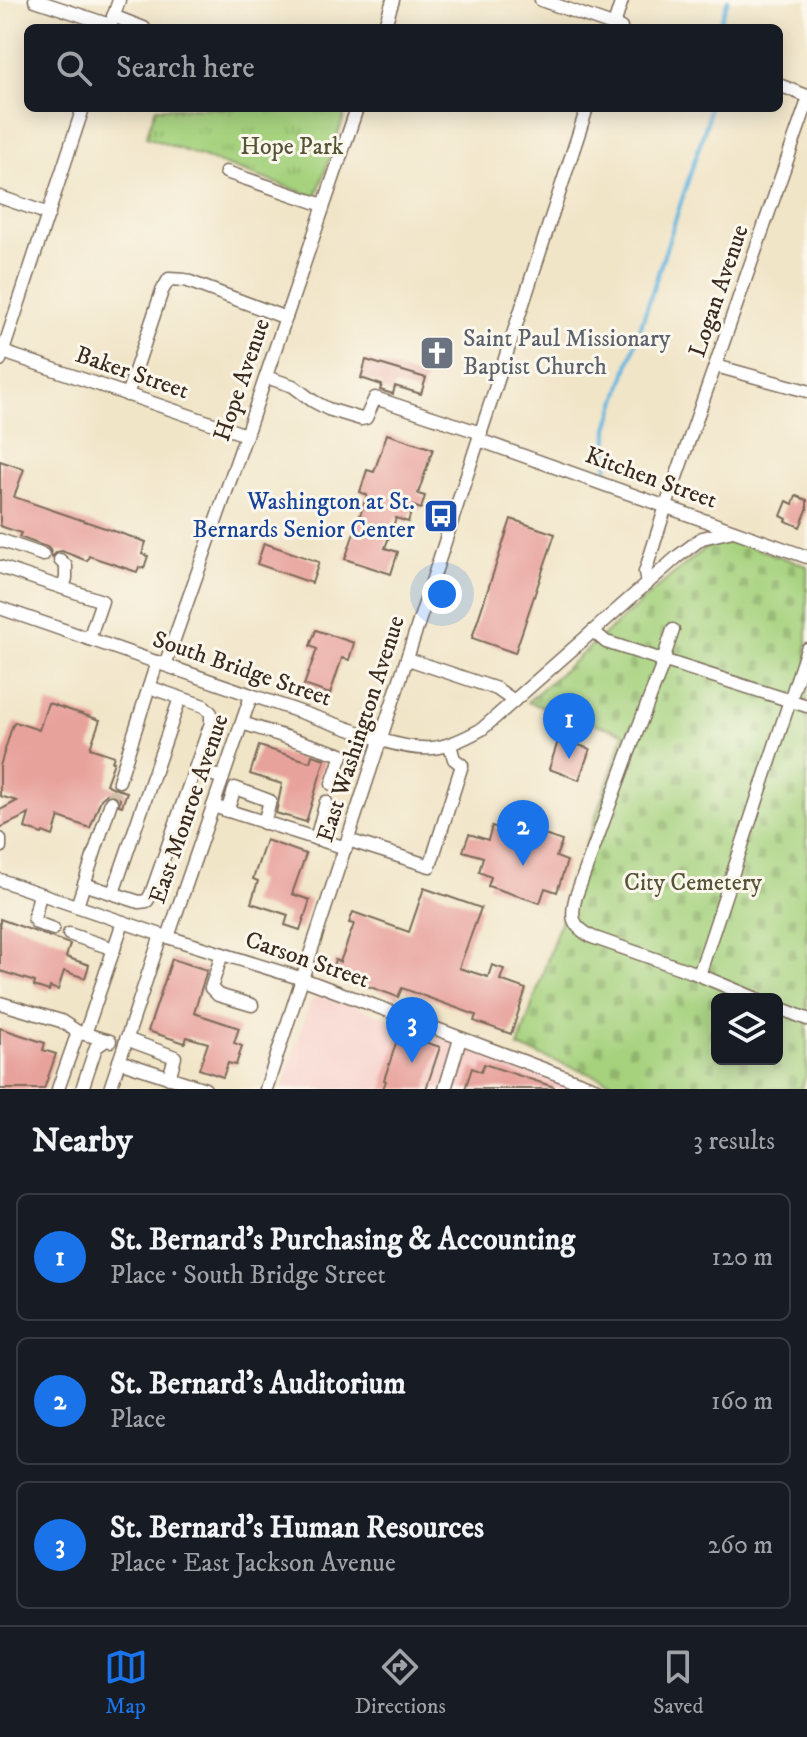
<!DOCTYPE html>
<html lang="en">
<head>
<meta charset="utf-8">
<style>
  :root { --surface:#171b24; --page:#242831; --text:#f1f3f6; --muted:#9ea1a6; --line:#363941; --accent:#1a73e8 }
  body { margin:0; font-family:"IM FELL DW Pica",serif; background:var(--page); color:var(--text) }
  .controls { position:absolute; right:24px; bottom:24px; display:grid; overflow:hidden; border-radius:12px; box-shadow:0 4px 20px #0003 }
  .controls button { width:72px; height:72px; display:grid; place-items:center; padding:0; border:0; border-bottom:2px solid var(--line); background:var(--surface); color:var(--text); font:40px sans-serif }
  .you { position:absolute; left:442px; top:594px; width:28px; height:28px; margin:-20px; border:6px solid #fff; border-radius:50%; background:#1a73e8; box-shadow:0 0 0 12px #1a73e833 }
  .badge { display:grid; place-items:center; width:52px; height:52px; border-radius:50%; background:var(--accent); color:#fff; font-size:26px; font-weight:700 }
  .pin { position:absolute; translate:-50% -66px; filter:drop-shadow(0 2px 4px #0008) }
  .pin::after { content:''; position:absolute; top:42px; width:28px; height:24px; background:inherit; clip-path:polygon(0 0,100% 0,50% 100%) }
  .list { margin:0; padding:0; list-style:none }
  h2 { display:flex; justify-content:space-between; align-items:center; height:104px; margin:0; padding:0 32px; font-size:34px }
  h2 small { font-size:26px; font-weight:400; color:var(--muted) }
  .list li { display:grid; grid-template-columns:52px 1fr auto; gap:24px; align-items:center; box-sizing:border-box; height:128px; margin:0 16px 16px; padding:0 16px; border:2px solid var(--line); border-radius:12px }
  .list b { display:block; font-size:30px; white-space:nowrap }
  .list p { margin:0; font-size:26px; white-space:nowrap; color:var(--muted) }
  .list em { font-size:26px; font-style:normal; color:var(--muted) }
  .icon { flex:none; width:44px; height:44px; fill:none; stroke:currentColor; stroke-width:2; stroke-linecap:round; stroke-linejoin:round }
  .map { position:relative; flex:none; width:807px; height:1089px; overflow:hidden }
  .search { position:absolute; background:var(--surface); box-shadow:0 4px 20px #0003; left:24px; right:24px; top:24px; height:88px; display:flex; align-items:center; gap:20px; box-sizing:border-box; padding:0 28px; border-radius:12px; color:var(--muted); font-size:30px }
  .sheet { height:536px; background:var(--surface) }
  nav { display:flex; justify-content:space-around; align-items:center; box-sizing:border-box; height:112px; border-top:2px solid var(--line); background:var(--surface); font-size:22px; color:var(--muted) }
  nav a { display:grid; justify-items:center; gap:4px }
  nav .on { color:var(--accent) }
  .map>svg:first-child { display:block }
  .built { fill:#f7d0cb }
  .cemetery { fill:url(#cemetery-stones); stroke:#707e4e; stroke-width:2; fill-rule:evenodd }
  .park { fill:url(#park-tufts); stroke:#707e4e; stroke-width:2 }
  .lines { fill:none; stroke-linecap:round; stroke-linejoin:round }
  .stream { stroke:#63b6df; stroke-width:4 }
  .building { fill:#e8a29c }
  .minor-tunnel { stroke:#cdc0a6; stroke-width:12; stroke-dasharray:12 6; stroke-linecap:butt }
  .minor-casing { stroke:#7b6b5a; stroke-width:15 }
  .minor { stroke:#fff; stroke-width:12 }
  .labels { text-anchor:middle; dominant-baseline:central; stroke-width:6; stroke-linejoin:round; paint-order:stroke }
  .park-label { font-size:24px; fill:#565436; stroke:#fbf7ec }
  .street-label { font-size:24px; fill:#3b2a1e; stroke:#fbf7ec }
  .worship-label { font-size:24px; fill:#5b616d; stroke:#fbf7ec; text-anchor:start }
  .transit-label { font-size:24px; fill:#164399; stroke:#fbf7ec; text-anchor:end }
</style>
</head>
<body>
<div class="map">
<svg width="807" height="1089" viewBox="0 0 807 1089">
  <defs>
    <pattern id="cemetery-stones" width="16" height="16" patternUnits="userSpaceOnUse" patternTransform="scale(2)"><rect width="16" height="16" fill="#a6d27e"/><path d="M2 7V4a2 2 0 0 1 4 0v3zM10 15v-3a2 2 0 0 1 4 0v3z" fill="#90b46c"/></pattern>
    <pattern id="park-tufts" width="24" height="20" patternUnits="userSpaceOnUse" patternTransform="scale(2)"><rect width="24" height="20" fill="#a6d27e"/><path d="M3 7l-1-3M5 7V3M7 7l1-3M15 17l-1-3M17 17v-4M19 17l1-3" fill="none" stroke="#90b46c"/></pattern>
  </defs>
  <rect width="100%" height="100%" fill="#fbf7ec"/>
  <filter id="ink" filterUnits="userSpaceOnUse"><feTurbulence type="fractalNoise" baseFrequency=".0125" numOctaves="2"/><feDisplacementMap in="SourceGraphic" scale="16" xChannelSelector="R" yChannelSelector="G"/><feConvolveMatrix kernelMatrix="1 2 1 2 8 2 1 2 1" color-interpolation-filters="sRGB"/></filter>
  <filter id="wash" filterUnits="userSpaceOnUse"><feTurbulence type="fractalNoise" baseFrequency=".006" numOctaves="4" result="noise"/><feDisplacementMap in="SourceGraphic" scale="32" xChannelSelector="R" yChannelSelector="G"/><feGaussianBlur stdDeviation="1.8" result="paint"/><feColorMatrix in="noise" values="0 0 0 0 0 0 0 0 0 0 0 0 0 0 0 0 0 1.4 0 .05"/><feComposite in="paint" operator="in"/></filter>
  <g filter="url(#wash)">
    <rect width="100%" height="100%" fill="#f1e5c8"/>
    <path class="built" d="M 322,995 L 587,1089 L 282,1089 L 310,1002 Z"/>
    <path class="cemetery" d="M 737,542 L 807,566 L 807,1072 L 801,1089 L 630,1089 L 518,1047 L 624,733 L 527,702 L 670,577 L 707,547 L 721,543 ZM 717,999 L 777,999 L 777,1059 L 717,1059 Z"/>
    <path class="park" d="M 156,108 L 347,108 L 316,197 L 146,137 Z"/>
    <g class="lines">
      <g class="stream">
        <path d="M 718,28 L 728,0"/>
        <path d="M 607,475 L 608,428 L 707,122 L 709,108"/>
      </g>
    </g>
    <g id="blocks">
      <g class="building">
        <path d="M 366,360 L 426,378 L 421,394 L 395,386 L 393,394 L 380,390 L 382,385 L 361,378 Z"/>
        <path d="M 387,434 L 433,449 L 418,494 L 425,496 L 421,509 L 413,506 L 408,522 L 396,518 L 385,548 L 398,552 L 391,574 L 345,559 L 367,495 L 360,492 L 367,470 L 374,472 Z"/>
        <path d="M 0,461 L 24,469 L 14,497 L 146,542 L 142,554 L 148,556 L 144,568 L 139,567 L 137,572 L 89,556 L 87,561 L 62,551 L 57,552 L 52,557 L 50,550 L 47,547 L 19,537 L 21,533 L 0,526 Z"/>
        <path d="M 796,496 L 807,500 L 807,510 L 800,527 L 786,521 L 787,519 L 781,516 L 787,501 L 793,504 Z"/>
        <path d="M 511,519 L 555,534 L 515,653 L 472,638 Z"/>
        <path d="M 264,543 L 319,562 L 312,583 L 257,564 Z"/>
        <path d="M 316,630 L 354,643 L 349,660 L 342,658 L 330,694 L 304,685 L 317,649 L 310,646 Z"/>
        <path d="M 48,703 L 100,720 L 90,748 L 114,756 L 112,762 L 114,762 L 106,784 L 116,789 L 127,792 L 122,806 L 119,805 L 120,799 L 117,795 L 108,793 L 101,799 L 90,828 L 59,817 L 53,836 L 43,832 L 42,834 L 25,828 L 29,814 L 0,828 L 0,810 L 17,801 L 0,796 L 0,766 L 12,727 L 15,722 L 39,730 Z"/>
        <path d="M 559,738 L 590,749 L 579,780 L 549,769 Z"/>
        <path d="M 259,746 L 310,762 L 312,755 L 325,759 L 306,822 L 276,813 L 282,784 L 250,774 Z"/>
        <path d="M 510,823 L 562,841 L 556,857 L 567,861 L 557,892 L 545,888 L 540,903 L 488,886 L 491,877 L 479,872 L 483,857 L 463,851 L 469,834 L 488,840 L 492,826 L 507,831 Z"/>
        <path d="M 266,840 L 306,854 L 292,894 L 310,900 L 300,930 L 285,925 L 288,915 L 251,903 L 258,881 L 253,879 Z"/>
        <path d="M 424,888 L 481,908 L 459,968 L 488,977 L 492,965 L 504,969 L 500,980 L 526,989 L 511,1034 L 474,1021 L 476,1015 L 402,988 L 398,997 L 331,973 L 335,960 L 340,962 L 354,924 L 349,923 L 353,912 L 409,932 Z"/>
        <path d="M 0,919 L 70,944 L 66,957 L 89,965 L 85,978 L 64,971 L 58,990 L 50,987 L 49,991 L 34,986 L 35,982 L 0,971 Z"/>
        <path d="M 172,959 L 207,970 L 194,1013 L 239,1028 L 234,1043 L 242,1046 L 236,1065 L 228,1063 L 223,1077 L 199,1069 L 208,1043 L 187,1037 L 185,1043 L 148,1031 Z"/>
        <path d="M 0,1028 L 45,1043 L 43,1050 L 56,1054 L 44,1089 L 0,1089 Z"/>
        <path d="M 399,1034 L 440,1047 L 426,1089 L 383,1089 L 386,1081 L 384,1080 Z"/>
        <path d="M 484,1064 L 554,1087 L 554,1089 L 465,1089 L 472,1068 L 481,1072 Z"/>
      </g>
    </g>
  </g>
  <g filter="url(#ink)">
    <use href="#blocks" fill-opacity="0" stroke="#7b6b5a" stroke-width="2"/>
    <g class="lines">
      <path class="minor-tunnel" d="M 111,802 L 119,781"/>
      <g class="minor-casing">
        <g id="minor">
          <path d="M 35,0 L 110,25"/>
          <path d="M 541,0 L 621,28"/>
          <path d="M 113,16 L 144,28"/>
          <path d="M 111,24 L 119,0"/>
          <path d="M 384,28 L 393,0"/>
          <path d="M 613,28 L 622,0"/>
          <path d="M 779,85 L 807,96"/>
          <path d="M 226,172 L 323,205"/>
          <path d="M 0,197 L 49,214"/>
          <path d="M 3,352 L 246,435"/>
          <path d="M 0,360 L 83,108"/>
          <path d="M 716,366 L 807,391"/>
          <path d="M 266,377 L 293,386 L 313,401 L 328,409 L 361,419 L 366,418 L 375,398 L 481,433"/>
          <path d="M 127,395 L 162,291 L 169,279 L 185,280 L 286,318"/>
          <path d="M 479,440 L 807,557"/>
          <path d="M 0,540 L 43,555"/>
          <path d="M 60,560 L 66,566 L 66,578 L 63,588 L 102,601 L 89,639"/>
          <path d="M 0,567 L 63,588"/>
          <path d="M 647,584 L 645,572 L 666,506 L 807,103"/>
          <path d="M 0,608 L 381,740 C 425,753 441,752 482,729 L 677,557 L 702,538 L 733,531"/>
          <path d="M 593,631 L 606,642 L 807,706"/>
          <path d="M 408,659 L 497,689 L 514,701"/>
          <path d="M 663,660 L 673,630"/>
          <path d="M 664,661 L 627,757 L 576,896 C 570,918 572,926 592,937 L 692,972 L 757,999"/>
          <path d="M 165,665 L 246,435 L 357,108"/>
          <path d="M 242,723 L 342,755 L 332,784"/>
          <path d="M 195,769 L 223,778"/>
          <path d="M 119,781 L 157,662"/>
          <path d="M 213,806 L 346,848"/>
          <path d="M 227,811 L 235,788 L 270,801 L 264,823"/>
          <path d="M 0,839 L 0,847"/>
          <path d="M 316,839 L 326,802"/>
          <path d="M 348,840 L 430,866 L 462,765 L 454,759 L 450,745"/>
          <path d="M 0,880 L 161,935 L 303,979 L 597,1089"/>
          <path d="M 84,884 L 139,902 L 147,901 L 151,894 L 211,723 L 211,713 L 204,706 L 149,687"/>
          <path d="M 113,893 L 180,698"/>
          <path d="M 40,894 L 34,919 L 37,923 L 53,929"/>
          <path d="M 77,906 L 111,802"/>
          <path d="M 69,934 L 114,949"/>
          <path d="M 168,937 L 251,696"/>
          <path d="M 222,954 L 211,988 L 218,995 L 252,1005"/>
          <path d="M 699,975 L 807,649"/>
          <path d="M 0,1003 L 61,1021 L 78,1032 L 106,1040"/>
          <path d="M 777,1007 L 807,1019"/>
          <path d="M 85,1034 L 123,922"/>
          <path d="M 126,1039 L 175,1057 L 169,1078"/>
          <path d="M 119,1061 L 205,1089"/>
          <path d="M 58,1089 L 78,1032"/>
          <path d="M 82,1089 L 96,1047 L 106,1040 L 110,1041"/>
          <path d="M 110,1089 L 161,935"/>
          <path d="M 266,1089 L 587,108"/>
          <path d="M 445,1089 L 460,1039"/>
        </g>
      </g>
      <use href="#minor" class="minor"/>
    </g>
  </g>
  <defs>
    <g id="church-square" transform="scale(1.8)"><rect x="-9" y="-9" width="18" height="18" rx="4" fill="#6b7280" stroke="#fbf7ec"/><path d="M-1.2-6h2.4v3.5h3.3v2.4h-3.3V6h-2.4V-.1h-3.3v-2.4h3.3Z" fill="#fff"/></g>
    <g id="bus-square" transform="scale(1.8)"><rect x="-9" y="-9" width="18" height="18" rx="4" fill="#1a4fb4" stroke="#fbf7ec"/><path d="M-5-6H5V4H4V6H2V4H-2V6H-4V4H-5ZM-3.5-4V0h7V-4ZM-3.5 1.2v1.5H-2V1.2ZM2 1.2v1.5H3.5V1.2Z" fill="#fff"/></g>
  </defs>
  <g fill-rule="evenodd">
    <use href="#church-square" x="437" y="353"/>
    <use href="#bus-square" x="441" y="516"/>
  </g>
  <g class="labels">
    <g class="park-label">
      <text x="292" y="147">Hope Park</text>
      <text x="693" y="883">City Cemetery</text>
    </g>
    <g class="street-label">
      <text transform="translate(719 291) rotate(-71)">Logan Avenue</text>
      <text transform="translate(132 373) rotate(19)">Baker Street</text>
      <text transform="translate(242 380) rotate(-71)">Hope Avenue</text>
      <text transform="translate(651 478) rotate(20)">Kitchen Street</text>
      <text transform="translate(242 669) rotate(19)">South Bridge Street</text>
      <text transform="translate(361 729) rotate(-72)">East Washington Avenue</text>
      <text transform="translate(189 809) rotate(-71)">East Monroe Avenue</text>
      <text transform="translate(307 960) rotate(19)">Carson Street</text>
    </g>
    <g class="worship-label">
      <text x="463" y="339">Saint Paul Missionary<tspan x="463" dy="28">Baptist Church</tspan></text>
    </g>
    <g class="transit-label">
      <text x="415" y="502">Washington at St.<tspan x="415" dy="28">Bernards Senior Center</tspan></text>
    </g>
  </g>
</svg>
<div class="controls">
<button><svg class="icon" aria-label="layers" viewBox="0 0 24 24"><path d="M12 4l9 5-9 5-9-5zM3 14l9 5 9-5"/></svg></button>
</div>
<div class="you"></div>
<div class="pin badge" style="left:569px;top:759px">1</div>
<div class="pin badge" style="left:523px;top:866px">2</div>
<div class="pin badge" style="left:412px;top:1063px">3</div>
<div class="search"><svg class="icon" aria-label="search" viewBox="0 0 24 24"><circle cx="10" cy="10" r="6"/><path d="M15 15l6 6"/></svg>Search here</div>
</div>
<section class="sheet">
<h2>Nearby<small>3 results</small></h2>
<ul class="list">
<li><span class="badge">1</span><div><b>St. Bernard's Purchasing &amp; Accounting</b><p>Place · South Bridge Street</p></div><em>120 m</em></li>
<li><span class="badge">2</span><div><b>St. Bernard's Auditorium</b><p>Place</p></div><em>160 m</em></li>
<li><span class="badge">3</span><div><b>St. Bernard's Human Resources</b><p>Place · East Jackson Avenue</p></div><em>260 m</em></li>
</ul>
</section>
<nav>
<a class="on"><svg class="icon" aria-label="map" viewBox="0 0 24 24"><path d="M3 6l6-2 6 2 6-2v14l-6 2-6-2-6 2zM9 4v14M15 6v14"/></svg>Map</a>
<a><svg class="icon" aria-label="directions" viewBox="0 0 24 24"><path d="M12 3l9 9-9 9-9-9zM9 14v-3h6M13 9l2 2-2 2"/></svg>Directions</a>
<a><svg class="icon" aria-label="saved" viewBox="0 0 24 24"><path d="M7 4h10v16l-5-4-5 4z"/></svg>Saved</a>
</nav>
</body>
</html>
